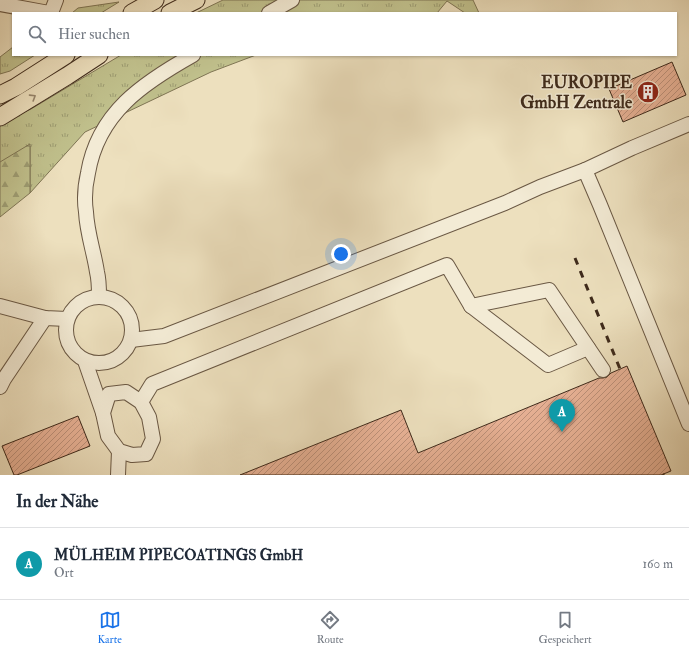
<!DOCTYPE html>
<html lang="de">
<head>
<meta charset="utf-8">
<style>
  :root { --surface:#fff; --page:#f2f2f3; --text:#1f2937; --muted:#747a83; --line:#e0e1e3; --accent:#1a73e8 }
  body { margin:0; font-family:"IM FELL Double Pica",serif; background:var(--page); color:var(--text) }
  .you { position:absolute; left:341px; top:254px; width:14px; height:14px; margin:-10px; border:3px solid #fff; border-radius:50%; background:#1a73e8; box-shadow:0 0 0 6px #1a73e833 }
  .badge { display:grid; place-items:center; width:26px; height:26px; border-radius:50%; background:var(--accent); color:#fff; font-size:13px; font-weight:700 }
  .pin { position:absolute; translate:-50% -33px; filter:drop-shadow(0 1px 2px #0008) }
  .pin::after { content:''; position:absolute; top:21px; width:14px; height:12px; background:inherit; clip-path:polygon(0 0,100% 0,50% 100%) }
  .list { margin:0; padding:0; list-style:none }
  h2 { display:flex; justify-content:space-between; align-items:center; height:52px; margin:0; padding:0 16px; font-size:17px }
  h2 small { font-size:13px; font-weight:400; color:var(--muted) }
  .list li { display:grid; grid-template-columns:26px 1fr auto; gap:12px; align-items:center; box-sizing:border-box; height:72px; padding:0 16px; border-top:1px solid var(--line) }
  .list b { display:block; font-size:15px; white-space:nowrap }
  .list p { margin:0; font-size:13px; white-space:nowrap; color:var(--muted) }
  .list em { font-size:13px; font-style:normal; color:var(--muted) }
  .icon { flex:none; width:22px; height:22px; fill:none; stroke:currentColor; stroke-width:2; stroke-linecap:round; stroke-linejoin:round }
  .map { position:relative; flex:none; width:689px; height:475px; overflow:hidden }
  .search { position:absolute; background:var(--surface); box-shadow:0 1px 3px #0004; left:12px; right:12px; top:12px; height:44px; display:flex; align-items:center; gap:10px; box-sizing:border-box; padding:0 14px; border-radius:0px; color:var(--muted); font-size:15px }
  .sheet { height:124px; background:var(--surface) }
  nav { display:flex; justify-content:space-around; align-items:center; box-sizing:border-box; height:56px; border-top:1px solid var(--line); background:var(--surface); font-size:11px; color:var(--muted) }
  nav a { display:grid; justify-items:center; gap:2px }
  nav .on { color:var(--accent) }
  .map>svg:first-child { display:block }
  .grass { fill:url(#grass-tufts); stroke:#7f7554 }
  .forest { fill:url(#forest-firs); stroke:#7f7554 }
  .building { fill:url(#building-hatch); stroke:#3e2a1b }
  .lines { fill:none; stroke-linecap:round; stroke-linejoin:round }
  .minor-casing { stroke:#6a5844; stroke-width:16 }
  .major-casing { stroke:#3e2a1b; stroke-width:19 }
  .minor { stroke:#f3ebd5; stroke-width:14 }
  .major { stroke:#ede0be; stroke-width:17 }
  .rail { stroke:#3e2a1b; stroke-width:3; stroke-dasharray:7 7; stroke-linecap:butt }
  .oneway { stroke:#96856c }
  .labels { text-anchor:middle; dominant-baseline:central; stroke-width:3; stroke-linejoin:round; paint-order:stroke }
  .poi-label { font-size:17px; font-weight:bold; fill:#3e2a1b; stroke:#f3ebd5; text-anchor:end }
</style>
</head>
<body>
<div class="map">
<svg width="689" height="475" viewBox="0 0 689 475">
  <defs>
    <pattern id="grass-tufts" width="24" height="20" patternUnits="userSpaceOnUse"><rect width="24" height="20" fill="#c0c08c"/><path d="M3 7l-1-3M5 7V3M7 7l1-3M15 17l-1-3M17 17v-4M19 17l1-3" fill="none" stroke="#9d9c72"/></pattern>
    <pattern id="forest-firs" width="22" height="20" patternUnits="userSpaceOnUse"><rect width="22" height="20" fill="#c0c08c"/><path d="M5 1l3.5 6h-7zM16 11l3.5 6h-7z" fill="#9d9c72"/></pattern>
    <pattern id="building-hatch" width="6" height="6" patternUnits="userSpaceOnUse"><rect width="6" height="6" fill="#e8b296"/><path d="M-1 1l2-2M0 6l6-6M5 7l2-2" fill="none" stroke="#bd917a"/></pattern>
  </defs>
  <rect width="100%" height="100%" fill="#ede0be"/>
  <filter id="stains"><feTurbulence type="fractalNoise" baseFrequency=".005" numOctaves="4"/><feColorMatrix values="0 0 0 0 .2 0 0 0 0 .09 0 0 0 0 .02 0 0 0 .5 -.17"/></filter>
  <radialGradient id="worn" r=".72"><stop offset=".6" stop-color="#630" stop-opacity="0"/><stop offset="1" stop-color="#630" stop-opacity=".3"/></radialGradient>
  <g class="grass">
    <path d="M 223,0 L 473,0 L 479,13 L 465,13 L 447,1 L 437,13 L 196,13 Z"/>
    <path d="M 119,2 L 101,13 L 72,13 L 78,8 Z"/>
    <path d="M 13,47 L 13,55 L 35,55 L 10,71 L 0,74 L 0,57 Z"/>
    <path d="M 121,55 L 256,55 L 211,72 L 85,132 L 30,193 L 30,146 L 0,163 L 0,123 L 31,109 Z"/>
  </g>
  <path class="forest" d="M 30,144 L 30,193 L 0,217 L 0,162 Z"/>
  <g class="building">
    <path d="M 672,62 L 686,95 L 623,122 L 609,89 Z"/>
    <path d="M 627,366 L 671,471 L 661,475 L 240,475 L 401,410 L 418,453 L 599,378 L 603,378 L 607,377 L 611,373 Z"/>
    <path d="M 78,416 L 90,446 L 17,475 L 14,475 L 2,446 Z"/>
  </g>
  <g class="lines">
    <g class="minor-casing">
      <g id="minor">
        <path d="M 0,4 L 49,13"/>
        <path d="M 51,13 L 56,0"/>
        <path d="M 269,13 L 292,0"/>
        <path d="M 585,170 L 632,148 L 689,124"/>
        <path d="M 99,296 C 99,288 99,280 97,272 C 94,252 87,233 86,212 C 84,199 85,186 88,173 C 98,113 143,83 193,55"/>
        <circle cx="99" cy="330" r="33"/>
        <path d="M 0,306 L 45,318 L 67,319"/>
        <path d="M 471,306 L 548,365 L 588,348"/>
        <path d="M 131,340 L 164,336 L 505,203 L 540,187 L 585,170 L 600,205 L 689,424"/>
        <path d="M 85,361 L 103,413"/>
        <path d="M 0,387 L 4,379 L 45,318"/>
        <path d="M 126,392 L 141,402 L 149,417 L 153,439 L 146,454 L 132,455 L 119,451 L 108,436 L 103,413 L 109,394 Z"/>
        <path d="M 141,402 L 152,384 L 447,265 L 471,306 L 549,290 L 603,370"/>
        <path d="M 118,475 L 119,451"/>
      </g>
    </g>
    <g class="major-casing">
      <g id="major">
        <path d="M 132,13 L 155,0"/>
        <path d="M 170,13 L 196,0"/>
        <path d="M 0,95 L 16,87 L 66,55"/>
        <path d="M 0,117 L 67,76 L 99,55"/>
      </g>
    </g>
    <use href="#minor" class="minor"/>
    <use href="#major" class="major"/>
    <g class="rail">
      <path d="M 575,258 L 620,369"/>
      <path d="M 663,474 L 664,475"/>
    </g>
  </g>
  <defs><path id="oneway-chevron" d="M-2-3.5L2.5 0L-2 3.5" fill="none" stroke-width="1.6" stroke-linecap="round" stroke-linejoin="round"/></defs>
  <use class="oneway" href="#oneway-chevron" transform="translate(33 97) rotate(-32)"/>
  <defs>
    <g id="building-disc" transform="scale(1.15)"><circle r="9.5" fill="#8f2418" stroke="#f3ebd5"/><path d="M-4-6H4V6H1V3H-1V6H-4ZM-2.5-4.3h1.7v1.8h-1.7ZM.8-4.3h1.7v1.8H.8ZM-2.5-1h1.7V.8h-1.7ZM.8-1h1.7V.8H.8Z" fill="#fff"/></g>
  </defs>
  <g fill-rule="evenodd">
    <use href="#building-disc" x="648" y="92"/>
  </g>
  <g class="labels">
    <g class="poi-label">
      <text x="632" y="82">EUROPIPE<tspan x="632" dy="20">GmbH Zentrale</tspan></text>
    </g>
  </g>
  <rect width="100%" height="100%" filter="url(#stains)"/>
  <rect width="100%" height="100%" fill="url(#worn)"/>
</svg>
<div class="you"></div>
<div class="pin badge" style="left:562px;top:432px;background:#0f9aa8">A</div>
<div class="search"><svg class="icon" aria-label="search" viewBox="0 0 24 24"><circle cx="10" cy="10" r="6"/><path d="M15 15l6 6"/></svg>Hier suchen</div>
</div>
<section class="sheet">
<h2>In der Nähe<small></small></h2>
<ul class="list">
<li><span class="badge" style="background:#0f9aa8">A</span><div><b>MÜLHEIM PIPECOATINGS GmbH</b><p>Ort</p></div><em>160 m</em></li>
</ul>
</section>
<nav>
<a class="on"><svg class="icon" aria-label="map" viewBox="0 0 24 24"><path d="M3 6l6-2 6 2 6-2v14l-6 2-6-2-6 2zM9 4v14M15 6v14"/></svg>Karte</a>
<a><svg class="icon" aria-label="directions" viewBox="0 0 24 24"><path d="M12 3l9 9-9 9-9-9zM9 14v-3h6M13 9l2 2-2 2"/></svg>Route</a>
<a><svg class="icon" aria-label="saved" viewBox="0 0 24 24"><path d="M7 4h10v16l-5-4-5 4z"/></svg>Gespeichert</a>
</nav>
</body>
</html>
